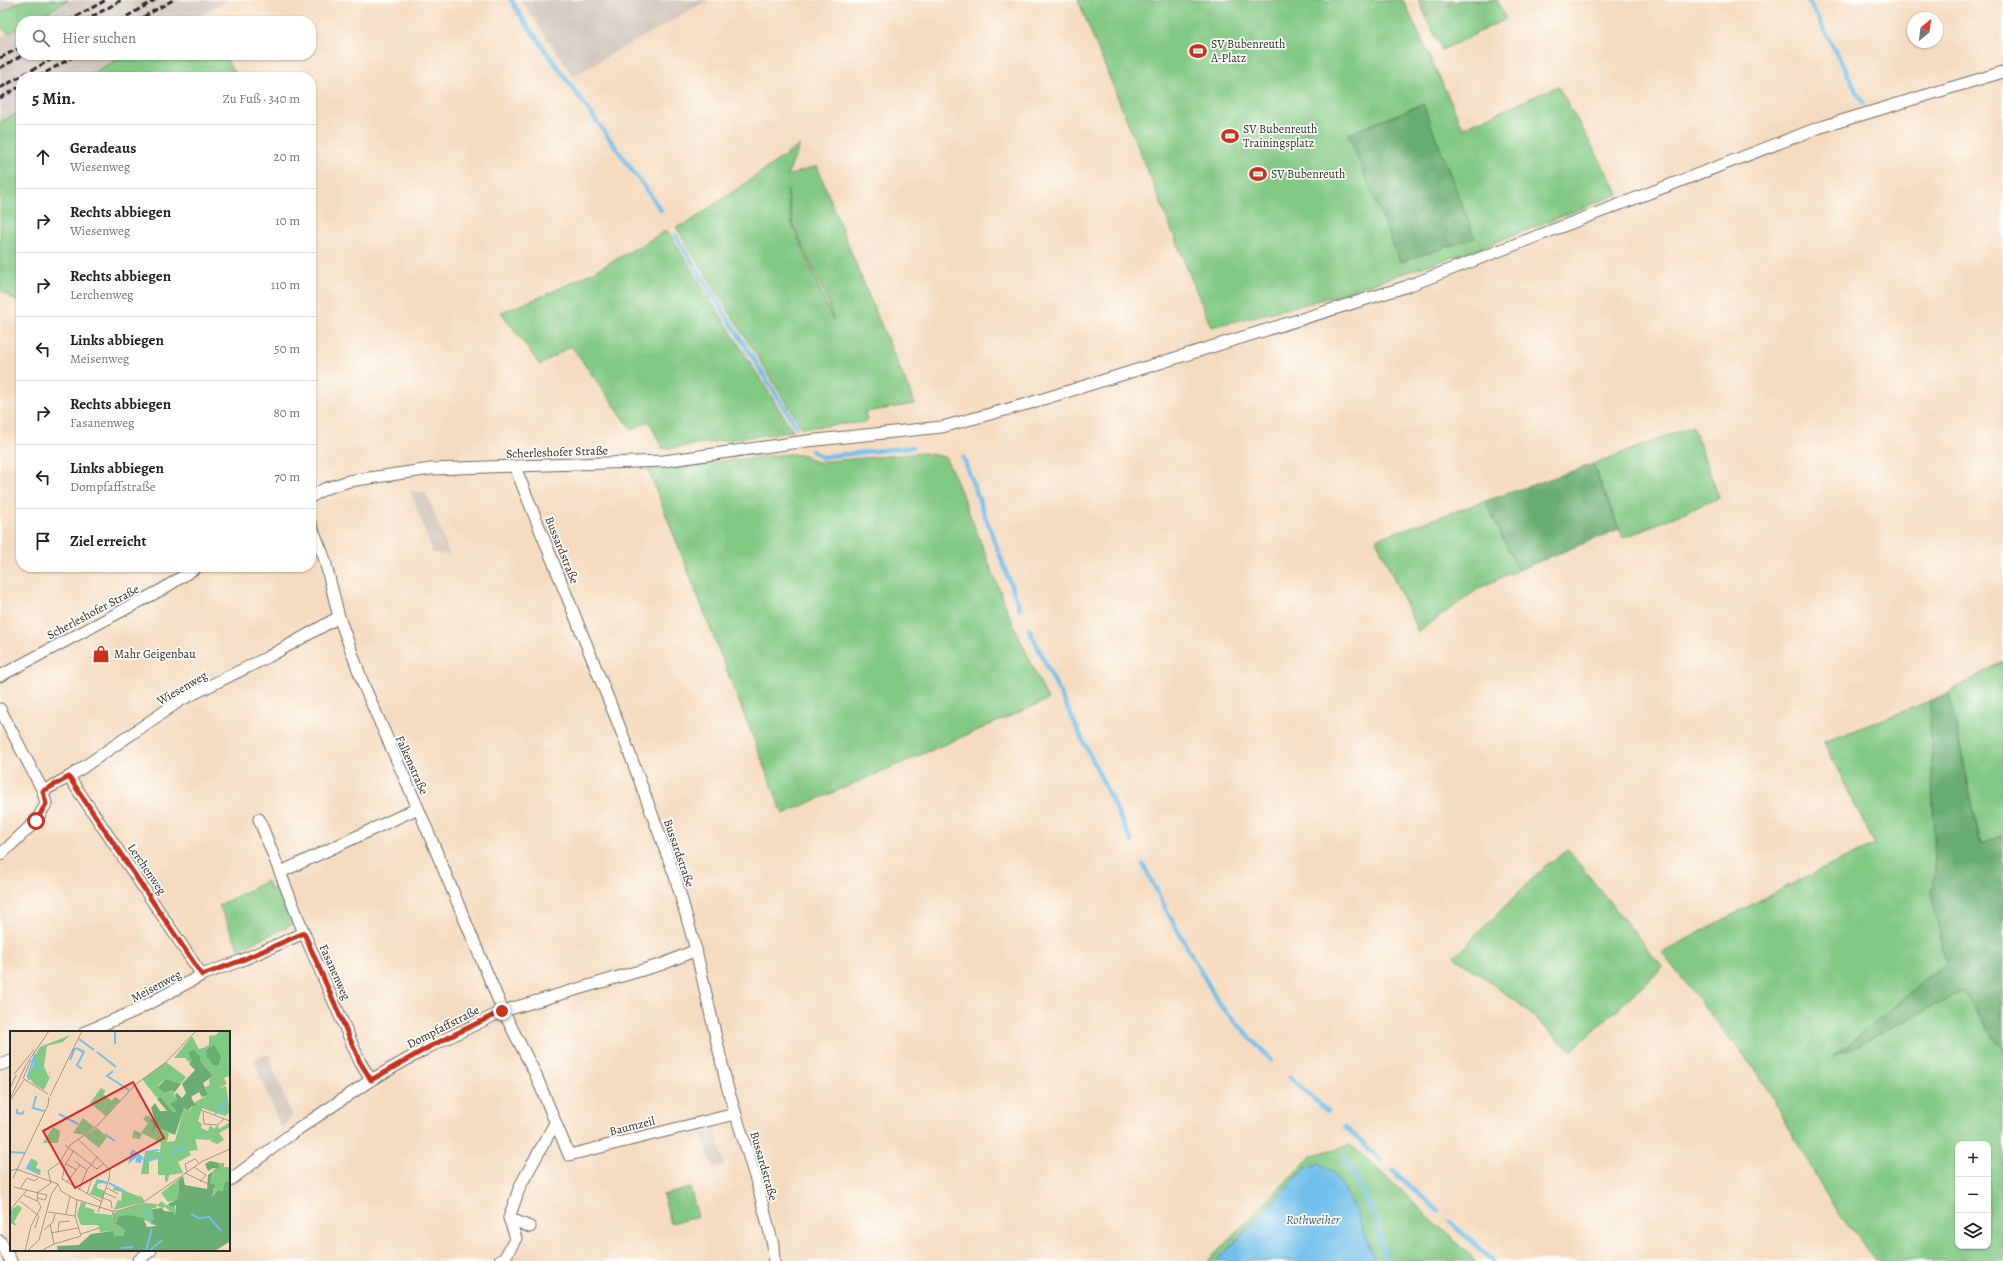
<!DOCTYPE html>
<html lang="de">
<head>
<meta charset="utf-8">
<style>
  :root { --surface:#fff; --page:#f6f6f6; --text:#202124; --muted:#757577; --line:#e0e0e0 }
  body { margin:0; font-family:Alegreya,serif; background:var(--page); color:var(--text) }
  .controls { position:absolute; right:12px; bottom:12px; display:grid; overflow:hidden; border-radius:8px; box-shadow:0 1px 3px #0004 }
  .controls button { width:36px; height:36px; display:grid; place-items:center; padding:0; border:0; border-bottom:1px solid var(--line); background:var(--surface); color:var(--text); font:20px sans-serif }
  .compass { position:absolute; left:1907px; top:12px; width:36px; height:36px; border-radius:50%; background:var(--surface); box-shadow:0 1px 3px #0004; rotate:29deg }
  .stop { position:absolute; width:12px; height:12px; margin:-9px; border:3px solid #c8321e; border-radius:50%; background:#fff }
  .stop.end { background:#c8321e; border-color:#fff; box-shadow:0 1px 4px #0008 }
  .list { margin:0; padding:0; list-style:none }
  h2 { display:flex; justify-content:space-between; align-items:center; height:52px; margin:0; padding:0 16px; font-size:17px }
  h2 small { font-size:13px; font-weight:400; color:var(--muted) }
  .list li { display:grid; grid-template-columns:26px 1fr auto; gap:12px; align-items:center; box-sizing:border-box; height:64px; padding:0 16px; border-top:1px solid var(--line) }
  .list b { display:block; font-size:15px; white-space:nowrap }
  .list p { margin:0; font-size:13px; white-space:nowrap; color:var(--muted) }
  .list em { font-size:13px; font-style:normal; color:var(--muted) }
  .icon { flex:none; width:22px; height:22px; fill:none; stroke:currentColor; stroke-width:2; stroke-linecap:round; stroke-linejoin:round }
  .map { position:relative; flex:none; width:2003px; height:1261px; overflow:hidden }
  .search { position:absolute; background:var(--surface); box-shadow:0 1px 3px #0004; left:16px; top:16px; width:300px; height:44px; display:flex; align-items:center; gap:10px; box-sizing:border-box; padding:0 14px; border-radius:16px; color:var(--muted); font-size:15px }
  .panel { position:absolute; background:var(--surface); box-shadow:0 1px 3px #0004; left:16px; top:72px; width:300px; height:500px; border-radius:16px }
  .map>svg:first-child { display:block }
  .industrial { fill:#cdc2b9 }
  .green { fill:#82c984; stroke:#567a58; fill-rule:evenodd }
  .forest { fill:#69ad72; stroke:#4a6c4e }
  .water { fill:#71bfeb; stroke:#4e758b }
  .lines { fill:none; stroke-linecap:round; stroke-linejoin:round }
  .stream { stroke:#71bfeb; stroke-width:4.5 }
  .minor-casing { stroke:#72695f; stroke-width:13 }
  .minor { stroke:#fff; stroke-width:11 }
  .rail { stroke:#2b2b2b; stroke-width:3; stroke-dasharray:6 3; stroke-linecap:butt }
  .route { stroke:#c8321e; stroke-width:5 }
  .labels { text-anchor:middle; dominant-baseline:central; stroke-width:3.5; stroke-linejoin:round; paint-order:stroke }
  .poi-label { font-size:12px; fill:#2b2b2b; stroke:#fdfcf7; text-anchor:start }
  .street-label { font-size:12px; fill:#2b2b2b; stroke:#fdfcf7 }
  .water-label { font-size:13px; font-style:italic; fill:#445f6e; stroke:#fdfcf7 }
  .inset-river { fill:none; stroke:#71bfeb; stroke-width:2 }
  .inset-road { fill:none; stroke:#a49584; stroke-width:1 }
  .view { fill:#d62828; fill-opacity:0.15; stroke:#d62828; stroke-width:2 }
  .inset-edge { fill:none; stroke:#2b2b2b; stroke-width:2 }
</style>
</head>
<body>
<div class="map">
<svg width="2003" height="1261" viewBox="0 0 2003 1261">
  <rect width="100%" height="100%" fill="#fdfcf7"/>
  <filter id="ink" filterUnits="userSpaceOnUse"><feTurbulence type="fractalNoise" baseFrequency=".025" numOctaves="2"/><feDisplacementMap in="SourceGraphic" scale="8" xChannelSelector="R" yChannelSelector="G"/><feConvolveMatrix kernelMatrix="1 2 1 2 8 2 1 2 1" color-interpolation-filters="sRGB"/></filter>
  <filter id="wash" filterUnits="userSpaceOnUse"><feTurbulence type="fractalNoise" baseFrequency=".012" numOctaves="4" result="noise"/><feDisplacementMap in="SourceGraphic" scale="16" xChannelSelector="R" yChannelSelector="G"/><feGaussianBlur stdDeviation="0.9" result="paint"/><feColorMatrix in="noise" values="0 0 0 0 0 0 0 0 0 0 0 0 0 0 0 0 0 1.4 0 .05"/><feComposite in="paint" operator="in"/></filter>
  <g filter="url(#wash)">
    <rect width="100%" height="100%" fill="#f5dbbf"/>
    <g class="industrial">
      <path d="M 0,0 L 23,0 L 0,13 Z"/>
      <path d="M 68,0 L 228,0 L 190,21 L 31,21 Z"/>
      <path d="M 521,0 L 708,0 L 573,76 Z"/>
      <path d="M 21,27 L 21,55 L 126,55 L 85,77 L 21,77 L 21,111 L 0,122 L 0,38 Z"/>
      <path d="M 410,490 L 427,494 L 450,555 L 433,553 Z"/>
      <path d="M 268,1054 L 292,1117 L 281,1128 L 254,1060 Z"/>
      <path d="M 715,1130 L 725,1165 L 713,1168 L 702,1133 Z"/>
    </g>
    <g class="green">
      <path d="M 24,0 L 68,0 L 31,21 L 21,21 L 21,27 L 8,34 L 0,26 L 0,13 Z"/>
      <path d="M 1078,0 L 1403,0 L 1463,128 L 1558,86 L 1619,194 L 1478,249 L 1321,300 L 1211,327 Z"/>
      <path d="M 1418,0 L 1454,0 L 1425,14 Z"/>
      <path d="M 1459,0 L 1497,0 L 1506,19 L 1442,50 L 1425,16 Z"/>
      <path d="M 126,55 L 225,55 L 231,68 L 241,77 L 85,77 Z"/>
      <path d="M 21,111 L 21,304 L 0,290 L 0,122 Z"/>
      <path d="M 800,145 L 787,176 L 817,166 L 865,287 L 915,404 L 865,412 L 867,422 L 802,428 L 676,227 L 688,223 ZM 787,189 L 793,224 L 829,304 L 833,320 L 792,224 Z"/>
      <path d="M 667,230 L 793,431 L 663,449 L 649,421 L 632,430 L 571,346 L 540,365 L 501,312 C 560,292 613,262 667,230 Z"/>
      <path d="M 1693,426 L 1719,498 L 1623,538 L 1593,464 Z"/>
      <path d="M 924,453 L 945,457 L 955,477 L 1011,619 L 1048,700 L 783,814 L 648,469 L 789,454 L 804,455 L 816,462 Z"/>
      <path d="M 1485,501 L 1518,570 L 1481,587 L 1418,632 L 1376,539 Z"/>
      <path d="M 2003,661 L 2003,836 L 1981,844 L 1949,692 Z"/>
      <path d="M 1930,701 L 1935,870 L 1931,892 L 1946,963 L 1836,1056 L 1963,991 L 2003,1051 L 2003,1261 L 1876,1261 L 1830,1201 L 1775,1103 L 1776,1102 L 1754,1069 L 1662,953 C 1732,914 1802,877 1875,845 L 1824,742 ZM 1958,1144 L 1988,1144 L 1988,1246 L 1958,1246 Z"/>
      <path d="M 1568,850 L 1663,968 L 1571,1051 L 1515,1000 L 1454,957 L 1545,866 Z"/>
      <path d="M 267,881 L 270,889 L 279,886 L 293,921 L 292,925 L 239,949 L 219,905 Z"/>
      <path d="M 1350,1145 L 1364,1156 L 1476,1261 L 1375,1261 C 1363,1230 1351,1197 1331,1171 L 1306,1168 L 1217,1261 L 1208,1261 L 1312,1155 Z"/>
      <path d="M 690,1188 L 698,1217 L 671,1223 L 663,1195 Z"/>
    </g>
    <g class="forest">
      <path d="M 1423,104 L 1475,238 L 1400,262 L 1348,134 Z"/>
      <path d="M 1593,464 L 1619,529 L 1518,570 L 1485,501 Z"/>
      <path d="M 1949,692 L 1980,843 L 2003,836 L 2003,1051 L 1963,991 L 1834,1057 L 1946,963 L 1931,892 L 1935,870 L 1930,701 Z"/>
    </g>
    <path class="water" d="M 1319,1163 C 1323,1166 1328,1168 1332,1172 C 1351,1192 1365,1235 1375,1261 L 1217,1261 L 1306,1168 Z"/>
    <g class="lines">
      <g class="stream">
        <path d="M 511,0 L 522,18 L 661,210"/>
        <path d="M 1808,0 L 1863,103"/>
        <path d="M 675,235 L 796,426"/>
        <path d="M 812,451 L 821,457 L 912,447"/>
        <path d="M 963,457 L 1020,609"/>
        <path d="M 1029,629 L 1132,842"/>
        <path d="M 1143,864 L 1169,915 L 1220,1005 L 1271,1060"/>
        <path d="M 1290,1077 L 1327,1111"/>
        <path d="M 1345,1127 L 1382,1161"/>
        <path d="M 1344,1156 L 1375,1217 L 1386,1261"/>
        <path d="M 1393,1171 L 1438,1211"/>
        <path d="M 1450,1222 L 1493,1261"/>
      </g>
    </g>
  </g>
  <g filter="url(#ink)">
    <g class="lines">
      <g class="minor-casing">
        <g id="minor">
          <path d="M 515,467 L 622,733 L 675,876 L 696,950 L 727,1086 L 758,1186 L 773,1245 L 774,1261"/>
          <path d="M 311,497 L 324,489 L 349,481 L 431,469 L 664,461 L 807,441 L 942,427 L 1027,404 L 1405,287 L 1818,128 L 2003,72"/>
          <path d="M 311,525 L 324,557 L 339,617 L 364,686 L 418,808 L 503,1011 L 535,1073 L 569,1155 L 735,1114"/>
          <path d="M 0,676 L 163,589 L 197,567"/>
          <path d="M 0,709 L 43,791 L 46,804 L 36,821 L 0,855"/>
          <path d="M 69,777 L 202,975"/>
          <path d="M 43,791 L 69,777 L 181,700 L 268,657 L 339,617"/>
          <path d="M 259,819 L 304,933 L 360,1062 L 371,1080"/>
          <path d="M 281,872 L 418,808"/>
          <path d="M 85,1032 L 135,1011 L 202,975 L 240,961 L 304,933"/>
          <path d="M 0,1065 L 11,1061"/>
          <path d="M 229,1181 L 291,1134 L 371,1080 L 429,1047 L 503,1011 L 663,964 L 696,950"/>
          <path d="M 509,1218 L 530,1227"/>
          <path d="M 0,1241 L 11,1261"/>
          <path d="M 138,1261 L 151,1250"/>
          <path d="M 500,1261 L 504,1259 L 516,1238 L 509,1218 L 520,1186 L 555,1123"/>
        </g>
      </g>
      <use href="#minor" class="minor"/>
      <g class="rail">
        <path d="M 68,21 L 106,0"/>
        <path d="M 84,21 L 122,0"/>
        <path d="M 119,21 L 155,0"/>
        <path d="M 136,21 L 173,0"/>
        <path d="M 0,58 L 21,47"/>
        <path d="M 0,68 L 23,55"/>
        <path d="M 38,77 L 76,55"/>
        <path d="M 0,88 L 59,55"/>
        <path d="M 0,98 L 21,86"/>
      </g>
    </g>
  </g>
  <g class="lines" filter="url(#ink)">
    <path class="route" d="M 36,821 L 46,804 L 43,791 L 69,777 L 202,975 L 240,961 L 304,933 L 360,1062 L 371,1080 L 429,1047 L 502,1011"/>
  </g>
  <defs>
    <g id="stadium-bare" transform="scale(1.38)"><path d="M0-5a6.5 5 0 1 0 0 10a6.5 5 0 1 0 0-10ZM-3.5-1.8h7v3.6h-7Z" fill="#c8321e" stroke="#fdfcf7" stroke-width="2.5" paint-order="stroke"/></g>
    <g id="shop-bare" transform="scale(1.38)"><path d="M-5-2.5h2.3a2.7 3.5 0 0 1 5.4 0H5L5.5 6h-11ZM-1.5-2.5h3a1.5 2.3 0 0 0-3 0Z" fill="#c8321e" stroke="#fdfcf7" stroke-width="2.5" paint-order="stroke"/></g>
  </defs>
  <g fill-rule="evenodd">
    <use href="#stadium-bare" x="1198" y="51"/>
    <use href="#stadium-bare" x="1230" y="136"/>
    <use href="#stadium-bare" x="1258" y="174"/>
    <use href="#shop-bare" x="101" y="654"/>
  </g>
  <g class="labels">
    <g class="poi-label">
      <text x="1211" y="44">SV Bubenreuth<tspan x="1211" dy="14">A-Platz</tspan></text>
      <text x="1243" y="129">SV Bubenreuth<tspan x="1243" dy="14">Trainingsplatz</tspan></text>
      <text x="1271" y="174">SV Bubenreuth</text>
      <text x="114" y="654">Mahr Geigenbau</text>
    </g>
    <g class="street-label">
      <text transform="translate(557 452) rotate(-2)">Scherleshofer Straße</text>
      <text transform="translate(562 550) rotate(68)">Bussardstraße</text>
      <text transform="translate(93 612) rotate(-28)">Scherleshofer Straße</text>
      <text transform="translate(182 688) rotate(-30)">Wiesenweg</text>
      <text transform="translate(412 765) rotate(66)">Falkenstraße</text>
      <text transform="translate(679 853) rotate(71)">Bussardstraße</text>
      <text transform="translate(147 869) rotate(56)">Lerchenweg</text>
      <text transform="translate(335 972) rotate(66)">Fasanenweg</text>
      <text transform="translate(156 986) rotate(-28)">Meisenweg</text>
      <text transform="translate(443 1027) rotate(-27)">Dompfaffstraße</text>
      <text transform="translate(632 1126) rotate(-14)">Baumzeil</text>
      <text transform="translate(764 1166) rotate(74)">Bussardstraße</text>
    </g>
    <g class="water-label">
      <text x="1313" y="1219">Rothweiher</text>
    </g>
  </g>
  <g transform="translate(10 1031)">
    <rect width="220" height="220" fill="#f5dbbf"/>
    <path d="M 210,0 L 219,0 L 220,45 L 214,47 L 217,53 L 207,58 L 216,55 L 220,81 L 215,85 L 192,77 L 188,90 L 192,93 L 191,97 L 198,100 L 200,94 L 204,98 L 208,94 L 209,98 L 220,91 L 220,96 L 209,102 L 214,109 L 207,113 L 200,110 L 202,106 L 199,109 L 185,108 L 188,119 L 179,120 L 181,124 L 168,131 L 173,142 L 159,144 L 158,150 L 155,151 L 155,144 L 148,144 L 148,126 L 139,129 L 139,143 L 131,143 L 135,121 L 150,121 L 151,112 L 132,102 L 130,108 L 122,107 L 124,99 L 131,102 L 138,92 L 133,88 L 137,84 L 144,95 L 143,100 L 146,96 L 159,102 L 157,111 L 165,110 L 174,77 L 177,80 L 180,79 L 185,71 L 198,64 L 195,56 L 200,54 L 199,49 L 203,45 L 191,31 L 190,26 L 179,31 L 175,27 L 164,27 L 182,5 L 189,18 L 193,17 L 199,14 L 199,5 L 206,4 ZM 60,4 L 53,11 L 37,15 L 34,35 L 39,47 L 40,38 L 40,46 L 34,59 L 24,53 L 18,45 L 24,32 L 21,31 L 23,28 L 30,16 ZM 156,31 L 176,46 L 171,53 L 156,48 L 148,54 L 154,62 L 162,59 L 167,69 L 167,81 L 162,80 L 150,65 L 147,67 L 132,48 ZM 91,57 L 96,60 L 93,63 L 102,70 L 105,66 L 110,69 L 96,85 L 80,72 ZM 73,87 L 84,96 L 74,104 L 63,102 ZM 43,96 L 50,100 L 48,112 L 33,112 ZM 87,97 L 97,106 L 89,117 L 74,105 ZM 23,128 L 28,131 L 26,137 L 31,139 L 30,143 L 17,137 ZM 209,132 L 214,132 L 214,136 L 219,136 L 220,150 L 216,151 L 213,160 L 208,159 L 201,166 L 205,158 L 200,152 L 204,138 L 209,137 ZM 87,148 L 98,151 L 87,153 L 87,157 L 95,160 L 93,168 L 80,163 ZM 169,148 L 168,169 L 158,171 L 151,162 ZM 104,156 L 131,166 L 130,163 L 135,171 L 104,179 L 108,169 L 111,170 L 112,161 L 103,159 ZM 151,170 L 156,174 L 165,174 L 165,185 L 154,175 L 154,177 L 149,176 L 147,173 L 146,177 L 142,177 L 144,189 L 140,187 L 140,191 L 119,185 L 107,186 L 106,193 L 115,199 L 113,205 L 103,205 L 103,200 L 90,201 L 88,194 L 71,194 L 67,184 L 71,171 L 76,172 L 75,176 L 85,179 L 84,182 L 102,184 L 104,193 L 103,182 L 135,172 L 149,173 ZM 8,174 L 12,177 L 4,191 L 7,195 L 0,192 L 0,180 Z" fill="#82c984"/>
    <path d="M 204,14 L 211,26 L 208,35 L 203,34 L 197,26 L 196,19 ZM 184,19 L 190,26 L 191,31 L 203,45 L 193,52 L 198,64 L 192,66 L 189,61 L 181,66 L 186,75 L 182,75 L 178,80 L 174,77 L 165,104 L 146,96 L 141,102 L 144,95 L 137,84 L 143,89 L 144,87 L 141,77 L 145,72 L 150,80 L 157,80 L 147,68 L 150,65 L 162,80 L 167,81 L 160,73 L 167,69 L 165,63 L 167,62 L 172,67 L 176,62 L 172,53 L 185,39 L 179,33 L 182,29 L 178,21 ZM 156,48 L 171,53 L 164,62 L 162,59 L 154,62 L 148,56 ZM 200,130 L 209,132 L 209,138 L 203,137 L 198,140 L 195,133 ZM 203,140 L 200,152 L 205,154 L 202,166 L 208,159 L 213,160 L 215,151 L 220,150 L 220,210 L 204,220 L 48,220 L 47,215 L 69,214 L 81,203 L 103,200 L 104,205 L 113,205 L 115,199 L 106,193 L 107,186 L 117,184 L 133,187 L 137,196 L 147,195 L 140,192 L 140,187 L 144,189 L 142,178 L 152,177 L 154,180 L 163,181 L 165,185 L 166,174 L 162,176 L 158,173 L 168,168 L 169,148 L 173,145 L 175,154 L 197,158 L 198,144 Z" fill="#69ad72"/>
    <path d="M 121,120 L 132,127 L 131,132 L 125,131 L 127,126 L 118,133 Z" fill="#71bfeb"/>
    <path class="inset-river" d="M 69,8 L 84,19M 105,13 L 105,0M 66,17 L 74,21 L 67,34 L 72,38M 87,21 L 106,36M 24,29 L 29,41M 60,29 L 65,17M 103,40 L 97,45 L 119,59M 19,49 L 18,45 L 25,23M 26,65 L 23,77 L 34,80M 7,78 L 7,82 L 12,83 L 14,80M 49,83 L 68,93M 205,83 L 217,70M 95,103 L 105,110M 122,119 L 133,127M 0,121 L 15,122M 135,121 L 149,119M 161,123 L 174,116M 22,128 L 17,137 L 30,143M 133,128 L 138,130 L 151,126M 99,152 L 116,161M 86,155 L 88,150 L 97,152M 137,178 L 142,193M 181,183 L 189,187 L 199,186 L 211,200M 111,217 L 123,216M 136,220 L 142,197M 139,220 L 152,209"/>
    <path class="inset-road" d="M 4,43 L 24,19M 13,48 L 21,29M 14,48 L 38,63M 0,57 L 6,44M 40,65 L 72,0M 0,68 L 16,34 L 39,0M 0,70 L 14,49M 191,79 L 220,90M 193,81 L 194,93 L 207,94 L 214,88M 68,108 L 100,139 L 99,148 L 88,181M 55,114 L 87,138 L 94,132M 64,119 L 55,134 L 52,148 L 92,171M 65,130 L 77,139M 56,133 L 67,139M 184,136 L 196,144 L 190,151M 0,140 L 6,138 L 48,153M 177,141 L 175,133 L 185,128 L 189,132M 175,142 L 198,153M 3,147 L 38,74 L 39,66M 57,151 L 70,134M 41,152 L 38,140 L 50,131 L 60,114 L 86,96 L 125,54 L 155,32 L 186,0M 48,153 L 51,160 L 65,168 L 102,180 L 108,180 L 131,173 L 193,130 L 220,118M 4,156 L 37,164 L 35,169 L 27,167M 97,157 L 108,163M 10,158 L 17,147 L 25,150 L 28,147M 69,159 L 77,139 L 88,125M 95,162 L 106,167M 77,163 L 82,147M 14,164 L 27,170M 93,167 L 101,170 L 102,177M 10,170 L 29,185 L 25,197M 31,176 L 27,168 L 28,161 L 41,152M 0,179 L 17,159M 102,180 L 105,193M 38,181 L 65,185M 56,183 L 60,166M 40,193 L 44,213M 34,199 L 43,191 L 45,183M 48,201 L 49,191 L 60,190M 41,202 L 68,197M 71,203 L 89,197M 15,220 L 21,195 L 31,176M 17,220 L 29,209 L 41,164 L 48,153M 31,220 L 44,213 L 71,205 L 65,185 L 67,169M 204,220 L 220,210"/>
    <path class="view" d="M 123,51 L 154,107 L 65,157 L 33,100 Z"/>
    <rect width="220" height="220" class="inset-edge"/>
  </g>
</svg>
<div class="controls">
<button>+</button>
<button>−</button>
<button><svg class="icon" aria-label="layers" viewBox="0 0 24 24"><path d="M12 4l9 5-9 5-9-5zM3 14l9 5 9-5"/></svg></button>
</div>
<svg class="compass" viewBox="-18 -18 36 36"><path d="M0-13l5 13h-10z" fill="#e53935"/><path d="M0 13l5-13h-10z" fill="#757577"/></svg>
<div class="stop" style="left:36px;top:821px"></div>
<div class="stop end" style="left:502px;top:1011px"></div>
<div class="search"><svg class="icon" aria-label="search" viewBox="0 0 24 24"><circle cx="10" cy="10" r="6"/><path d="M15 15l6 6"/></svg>Hier suchen</div>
<section class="panel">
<h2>5 Min.<small>Zu Fuß · 340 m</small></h2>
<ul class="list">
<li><svg class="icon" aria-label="ahead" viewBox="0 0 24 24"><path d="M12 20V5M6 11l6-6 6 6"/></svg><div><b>Geradeaus</b><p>Wiesenweg</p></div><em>20 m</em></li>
<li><svg class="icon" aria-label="right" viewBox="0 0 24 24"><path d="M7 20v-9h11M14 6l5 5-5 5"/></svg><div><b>Rechts abbiegen</b><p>Wiesenweg</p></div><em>10 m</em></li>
<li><svg class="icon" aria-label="right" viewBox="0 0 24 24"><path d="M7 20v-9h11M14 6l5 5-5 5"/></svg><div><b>Rechts abbiegen</b><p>Lerchenweg</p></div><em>110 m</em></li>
<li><svg class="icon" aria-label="left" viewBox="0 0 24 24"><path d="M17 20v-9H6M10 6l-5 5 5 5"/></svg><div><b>Links abbiegen</b><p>Meisenweg</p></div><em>50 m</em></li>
<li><svg class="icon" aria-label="right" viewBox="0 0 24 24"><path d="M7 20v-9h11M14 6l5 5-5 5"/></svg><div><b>Rechts abbiegen</b><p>Fasanenweg</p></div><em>80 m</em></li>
<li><svg class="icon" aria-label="left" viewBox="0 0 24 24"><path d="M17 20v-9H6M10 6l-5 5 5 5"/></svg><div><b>Links abbiegen</b><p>Dompfaffstraße</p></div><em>70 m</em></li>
<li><svg class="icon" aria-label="arrive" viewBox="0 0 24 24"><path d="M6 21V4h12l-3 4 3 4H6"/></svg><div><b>Ziel erreicht</b></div></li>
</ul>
</section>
</div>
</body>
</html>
